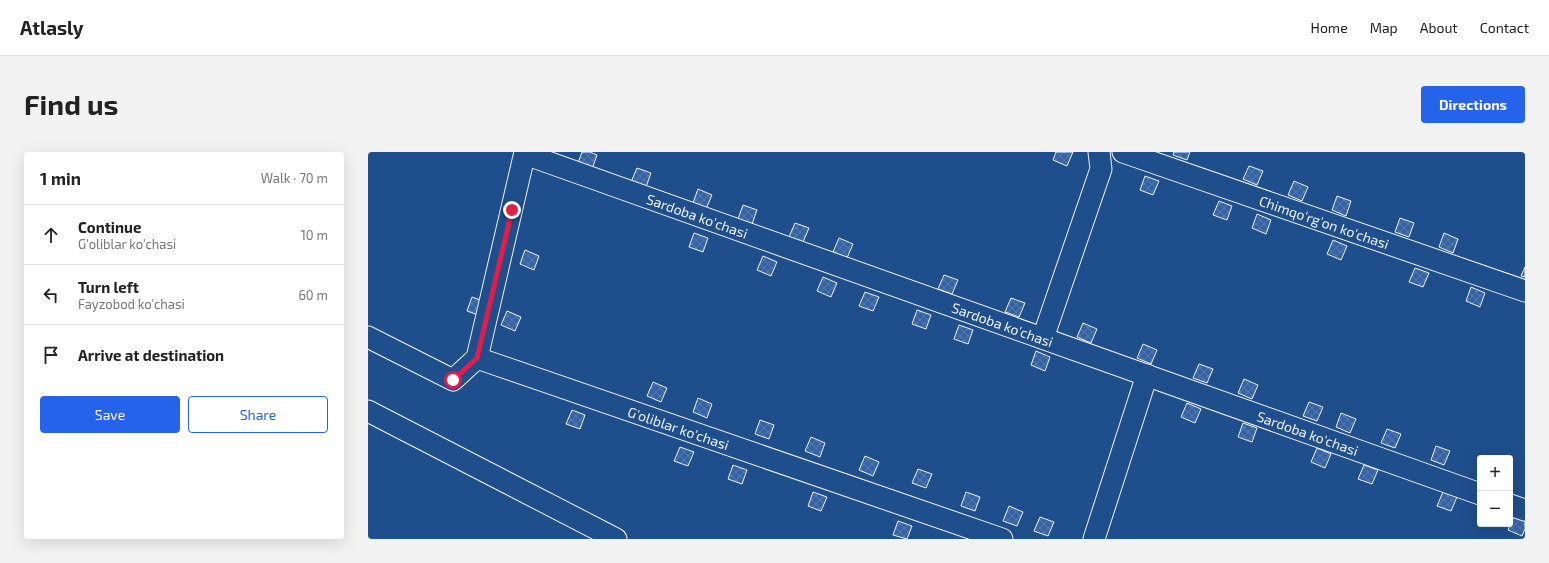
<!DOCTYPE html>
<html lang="en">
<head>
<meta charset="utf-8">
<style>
  :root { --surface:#fff; --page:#f2f2f2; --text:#222; --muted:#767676; --line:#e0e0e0; --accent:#2563eb }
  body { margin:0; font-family:"Exo 2",sans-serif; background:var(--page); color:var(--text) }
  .controls { position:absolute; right:12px; bottom:12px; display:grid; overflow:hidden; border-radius:4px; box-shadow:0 4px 16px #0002 }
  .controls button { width:36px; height:36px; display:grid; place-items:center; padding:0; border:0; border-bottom:1px solid var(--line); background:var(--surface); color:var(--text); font:20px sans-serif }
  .stop { position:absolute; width:12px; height:12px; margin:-9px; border:3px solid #e11d48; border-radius:50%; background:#fff }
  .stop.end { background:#e11d48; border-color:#fff; box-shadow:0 1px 4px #0008 }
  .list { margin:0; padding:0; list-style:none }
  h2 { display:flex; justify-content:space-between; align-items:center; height:52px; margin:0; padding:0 16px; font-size:17px }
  h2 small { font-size:13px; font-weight:400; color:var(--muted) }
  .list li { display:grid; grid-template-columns:26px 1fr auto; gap:12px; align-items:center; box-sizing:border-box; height:60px; padding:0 16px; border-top:1px solid var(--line) }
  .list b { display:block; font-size:15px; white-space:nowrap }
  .list p { margin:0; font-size:13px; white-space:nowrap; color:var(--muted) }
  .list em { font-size:13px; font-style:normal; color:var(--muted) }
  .actions { display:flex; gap:8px; padding:12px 16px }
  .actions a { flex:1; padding:9px 0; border:1px solid var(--accent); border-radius:4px; text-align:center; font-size:14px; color:var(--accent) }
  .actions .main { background:var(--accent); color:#fff }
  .icon { flex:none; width:22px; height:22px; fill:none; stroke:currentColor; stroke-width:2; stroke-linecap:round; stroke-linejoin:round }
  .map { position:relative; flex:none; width:1157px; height:387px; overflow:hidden; border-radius:4px }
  header { display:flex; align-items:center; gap:24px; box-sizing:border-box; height:56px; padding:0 20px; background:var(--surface); border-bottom:1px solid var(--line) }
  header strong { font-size:19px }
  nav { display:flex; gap:22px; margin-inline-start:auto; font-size:14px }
  .intro { display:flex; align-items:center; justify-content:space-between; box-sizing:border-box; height:96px; padding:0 24px }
  h1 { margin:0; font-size:28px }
  .button { padding:10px 18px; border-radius:4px; background:var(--accent); color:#fff; font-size:14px; font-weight:700 }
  main { display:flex; gap:24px; padding:0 24px }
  aside { flex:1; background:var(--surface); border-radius:4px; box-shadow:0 4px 16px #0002 }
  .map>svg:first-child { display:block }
  .building { fill:url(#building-cross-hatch); stroke:#f2f6ff }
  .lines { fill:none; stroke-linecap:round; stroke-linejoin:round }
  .minor-casing { stroke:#f2f6ff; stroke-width:23 }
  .minor { stroke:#1f4e8c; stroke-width:21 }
  .route { stroke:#e11d48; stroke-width:5 }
  .labels { text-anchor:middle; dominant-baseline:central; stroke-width:3; stroke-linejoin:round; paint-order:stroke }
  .street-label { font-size:14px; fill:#f2f6ff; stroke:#1f4e8c }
</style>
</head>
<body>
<header>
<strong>Atlasly</strong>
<nav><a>Home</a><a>Map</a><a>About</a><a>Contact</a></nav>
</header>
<div class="intro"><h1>Find us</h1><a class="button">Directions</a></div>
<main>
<aside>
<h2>1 min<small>Walk · 70 m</small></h2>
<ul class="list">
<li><svg class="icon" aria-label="ahead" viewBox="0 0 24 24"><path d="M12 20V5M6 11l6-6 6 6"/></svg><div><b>Continue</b><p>G'oliblar ko'chasi</p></div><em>10 m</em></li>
<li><svg class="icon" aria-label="left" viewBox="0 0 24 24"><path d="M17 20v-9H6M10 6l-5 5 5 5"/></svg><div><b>Turn left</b><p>Fayzobod ko'chasi</p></div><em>60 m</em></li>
<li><svg class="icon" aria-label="arrive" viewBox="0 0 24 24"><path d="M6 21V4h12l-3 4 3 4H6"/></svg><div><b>Arrive at destination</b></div></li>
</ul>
<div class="actions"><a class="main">Save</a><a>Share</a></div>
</aside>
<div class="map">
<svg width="1157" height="387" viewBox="0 0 1157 387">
  <defs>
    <pattern id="building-cross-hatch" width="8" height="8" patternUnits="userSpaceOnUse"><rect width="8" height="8" fill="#3563a3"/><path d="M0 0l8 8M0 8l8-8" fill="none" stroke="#537ab1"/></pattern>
  </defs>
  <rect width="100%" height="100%" fill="#1f4e8c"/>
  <g class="building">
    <path d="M 214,0 L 222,0 L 229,3 L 224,17 L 210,11 Z"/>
    <path d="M 688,0 L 705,0 L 699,14 L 685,8 Z"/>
    <path d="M 806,0 L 822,0 L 819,8 L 805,3 Z"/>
    <path d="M 881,14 L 895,19 L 889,33 L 875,27 Z"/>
    <path d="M 269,16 L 283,21 L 278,35 L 263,30 Z"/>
    <path d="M 777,24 L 791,29 L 785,43 L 772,38 Z"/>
    <path d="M 926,29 L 940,35 L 934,49 L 920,43 Z"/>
    <path d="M 330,37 L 344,43 L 338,57 L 325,51 Z"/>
    <path d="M 969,44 L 983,49 L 978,64 L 964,58 Z"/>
    <path d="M 851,49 L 864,54 L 859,68 L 845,63 Z"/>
    <path d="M 375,53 L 389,58 L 384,72 L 370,67 Z"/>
    <path d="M 889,62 L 903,68 L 898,82 L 884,76 Z"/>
    <path d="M 1032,66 L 1046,71 L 1041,85 L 1027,80 Z"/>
    <path d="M 427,71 L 441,76 L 435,90 L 421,85 Z"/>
    <path d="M 326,81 L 340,86 L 335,100 L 321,95 Z"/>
    <path d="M 1076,81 L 1090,87 L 1085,101 L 1071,95 Z"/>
    <path d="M 471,86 L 485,92 L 479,106 L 465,100 Z"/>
    <path d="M 965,88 L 979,94 L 973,108 L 959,102 Z"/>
    <path d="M 157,98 L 171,104 L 166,118 L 152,112 Z"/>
    <path d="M 395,104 L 409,110 L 403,124 L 389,118 Z"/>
    <path d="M 1157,115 L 1157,125 L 1153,124 Z"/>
    <path d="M 1047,116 L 1061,121 L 1055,135 L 1041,130 Z"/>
    <path d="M 576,123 L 590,128 L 584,142 L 570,137 Z"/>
    <path d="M 455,125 L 469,131 L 463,145 L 449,139 Z"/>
    <path d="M 1103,135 L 1117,141 L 1112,155 L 1098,149 Z"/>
    <path d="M 497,140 L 511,145 L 505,159 L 491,154 Z"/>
    <path d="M 104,145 L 118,150 L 113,164 L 99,159 Z"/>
    <path d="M 643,146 L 657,151 L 651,165 L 637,160 Z"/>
    <path d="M 549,158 L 563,163 L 558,177 L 544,172 Z"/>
    <path d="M 139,159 L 153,165 L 147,179 L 133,173 Z"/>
    <path d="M 715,171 L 729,177 L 723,191 L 709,185 Z"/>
    <path d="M 591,173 L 605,178 L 600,192 L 586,187 Z"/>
    <path d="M 775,192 L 789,198 L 783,212 L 769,206 Z"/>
    <path d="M 668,199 L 682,205 L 677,219 L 663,213 Z"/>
    <path d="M 831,212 L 845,217 L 839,231 L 825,226 Z"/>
    <path d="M 876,227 L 890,233 L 884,247 L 870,241 Z"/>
    <path d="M 285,230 L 299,236 L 293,250 L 279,244 Z"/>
    <path d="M 330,246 L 344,252 L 339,266 L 325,260 Z"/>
    <path d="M 941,250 L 955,255 L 949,269 L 935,264 Z"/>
    <path d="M 819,251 L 833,257 L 827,271 L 813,265 Z"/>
    <path d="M 204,258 L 217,263 L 212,277 L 198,272 Z"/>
    <path d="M 973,261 L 988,267 L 982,281 L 968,275 Z"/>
    <path d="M 392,268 L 406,273 L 401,287 L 387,282 Z"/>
    <path d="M 875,271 L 889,276 L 884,290 L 870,285 Z"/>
    <path d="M 1019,277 L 1033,282 L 1027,296 L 1013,291 Z"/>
    <path d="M 443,285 L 457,291 L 452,305 L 437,299 Z"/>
    <path d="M 1068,294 L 1082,299 L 1076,313 L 1063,308 Z"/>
    <path d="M 312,295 L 326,300 L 320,314 L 306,309 Z"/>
    <path d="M 949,296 L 963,302 L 957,316 L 943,310 Z"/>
    <path d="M 497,304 L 511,310 L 505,324 L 491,318 Z"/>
    <path d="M 365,313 L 379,318 L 374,332 L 360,327 Z"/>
    <path d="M 996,313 L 1010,318 L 1004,332 L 990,327 Z"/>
    <path d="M 550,317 L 564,322 L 558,336 L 544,331 Z"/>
    <path d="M 445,340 L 459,345 L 453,359 L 440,354 Z"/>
    <path d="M 598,340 L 612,345 L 607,359 L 593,354 Z"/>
    <path d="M 1075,340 L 1089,345 L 1083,359 L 1069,354 Z"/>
    <path d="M 641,354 L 655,360 L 649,374 L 635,369 Z"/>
    <path d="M 1146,364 L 1157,369 L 1157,377 L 1154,384 L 1140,378 Z"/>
    <path d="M 672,365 L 686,370 L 680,384 L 666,379 Z"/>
    <path d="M 530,369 L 544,374 L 539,387 L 525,383 Z"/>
  </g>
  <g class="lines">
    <g class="minor-casing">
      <g id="minor">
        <path id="s1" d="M 755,0 L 1157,139"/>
        <path id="s2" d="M 157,2 L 1112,342"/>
        <path id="s3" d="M 0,185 L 85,228 L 109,206 L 634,387"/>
        <path d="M 675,186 L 733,17 L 731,0"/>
        <path d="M 109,206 L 157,0"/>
        <path d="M 0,259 L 248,387"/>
        <path d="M 1142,353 L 1157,358"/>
        <path d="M 726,387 L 779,223"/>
      </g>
    </g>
    <use href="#minor" class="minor"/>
  </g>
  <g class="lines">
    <path class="route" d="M 85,228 L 109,206 L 144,58"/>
  </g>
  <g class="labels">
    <g class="street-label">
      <text stroke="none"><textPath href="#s2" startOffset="183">Sardoba ko'chasi</textPath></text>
      <text stroke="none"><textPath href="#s1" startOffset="213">Chimqo'rg'on ko'chasi</textPath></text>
      <text stroke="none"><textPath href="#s2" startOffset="507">Sardoba ko'chasi</textPath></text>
      <text stroke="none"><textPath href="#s3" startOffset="341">G'oliblar ko'chasi</textPath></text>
      <text stroke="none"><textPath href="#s2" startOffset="831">Sardoba ko'chasi</textPath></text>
    </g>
  </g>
</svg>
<div class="controls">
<button>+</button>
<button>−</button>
</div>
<div class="stop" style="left:85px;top:228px"></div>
<div class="stop end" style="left:144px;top:58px"></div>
</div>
</main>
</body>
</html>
